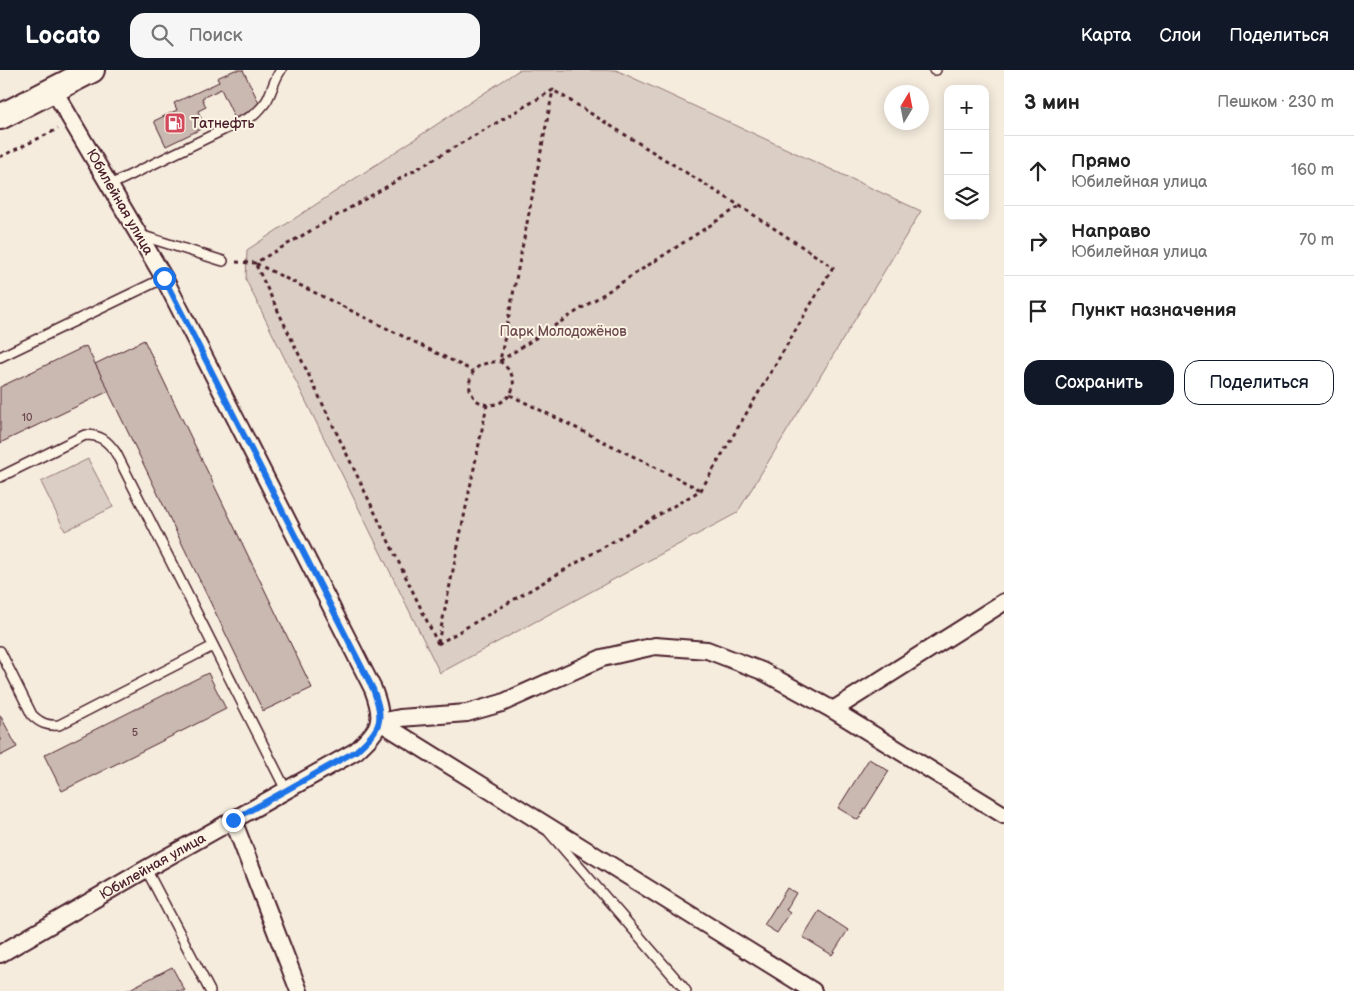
<!DOCTYPE html>
<html lang="ru">
<head>
<meta charset="utf-8">
<style>
  :root { --surface:#fff; --page:#f6f6f6; --text:#222; --muted:#767676; --line:#e0e0e0; --accent:#111827 }
  body { margin:0; font-family:"Balsamiq Sans",sans-serif; background:var(--page); color:var(--text) }
  .controls { position:absolute; right:15px; top:15px; display:grid; overflow:hidden; border-radius:10px; box-shadow:0 2px 12px #0003 }
  .controls button { width:45px; height:45px; display:grid; place-items:center; padding:0; border:0; border-bottom:1px solid var(--line); background:var(--surface); color:var(--text); font:25px sans-serif }
  .compass { position:absolute; left:884px; top:15px; width:45px; height:45px; border-radius:50%; background:var(--surface); box-shadow:0 2px 12px #0003; rotate:10deg }
  .stop { position:absolute; width:15px; height:15px; margin:-11px; border:4px solid #1a73e8; border-radius:50%; background:#fff }
  .stop.end { background:#1a73e8; border-color:#fff; box-shadow:0 1px 5px #0008 }
  .list { margin:0; padding:0; list-style:none }
  h2 { display:flex; justify-content:space-between; align-items:center; height:65px; margin:0; padding:0 20px; font-size:21px }
  h2 small { font-size:16px; font-weight:400; color:var(--muted) }
  .list li { display:grid; grid-template-columns:32px 1fr auto; gap:15px; align-items:center; box-sizing:border-box; height:70px; padding:0 20px; border-top:1px solid var(--line) }
  .list b { display:block; font-size:19px; white-space:nowrap }
  .list p { margin:0; font-size:16px; white-space:nowrap; color:var(--muted) }
  .list em { font-size:16px; font-style:normal; color:var(--muted) }
  .actions { display:flex; gap:10px; padding:15px 20px }
  .actions a { flex:1; padding:11px 0; border:1px solid var(--accent); border-radius:15px; text-align:center; font-size:18px; color:var(--accent) }
  .actions .main { background:var(--accent); color:#fff }
  .icon { flex:none; width:28px; height:28px; fill:none; stroke:currentColor; stroke-width:2; stroke-linecap:round; stroke-linejoin:round }
  .map { position:relative; flex:none; width:1004px; height:921px; overflow:hidden }
  header { display:flex; align-items:center; gap:30px; box-sizing:border-box; height:70px; padding:0 25px; background:var(--accent); color:#fff }
  header strong { font-size:24px }
  nav { display:flex; gap:28px; margin-inline-start:auto; font-size:18px }
  .search { width:350px; height:45px; background:var(--page); display:flex; align-items:center; gap:12px; box-sizing:border-box; padding:0 18px; border-radius:15px; color:var(--muted); font-size:19px }
  main { display:flex }
  aside { flex:1; background:var(--surface) }
  .map>svg:first-child { display:block }
  .green { fill:#dbcec4; stroke:#927678 }
  .building { fill:#cab9b1; stroke:#4a1f2b }
  .lines { fill:none; stroke-linecap:round; stroke-linejoin:round }
  .lane-casing { stroke:#4a1f2b; stroke-width:12 }
  .street-casing { stroke:#4a1f2b; stroke-width:20 }
  .secondary-casing { stroke:#4a1f2b; stroke-width:28 }
  .path { stroke:#4a1f2b; stroke-width:3; stroke-dasharray:4 4; stroke-linecap:butt }
  .lane { stroke:#fcf5e5; stroke-width:9 }
  .street { stroke:#fcf5e5; stroke-width:16 }
  .secondary { stroke:#fcf5e5; stroke-width:24 }
  .route { stroke:#1a73e8; stroke-width:6 }
  .labels { text-anchor:middle; dominant-baseline:central; stroke-width:4; stroke-linejoin:round; paint-order:stroke }
  .number-label { font-size:11px; fill:#6a464c }
  .poi-label { font-size:14px; fill:#4a1f2b; stroke:#fcf5e5; text-anchor:start }
  .street-label { font-size:14px; fill:#4a1f2b; stroke:#fcf5e5 }
  .park-label { font-size:14px; fill:#6e4b51; stroke:#fcf5e5 }
</style>
</head>
<body>
<header>
<strong>Locato</strong>
<div class="search"><svg class="icon" aria-label="search" viewBox="0 0 24 24"><circle cx="10" cy="10" r="6"/><path d="M15 15l6 6"/></svg>Поиск</div>
<nav><a>Карта</a><a>Слои</a><a>Поделиться</a></nav>
</header>
<main>
<div class="map">
<svg width="1004" height="921" viewBox="0 0 1004 921">
  <rect width="100%" height="100%" fill="#f5ecde"/>
  <filter id="ink" filterUnits="userSpaceOnUse"><feTurbulence type="fractalNoise" baseFrequency=".02" numOctaves="2"/><feDisplacementMap in="SourceGraphic" scale="10" xChannelSelector="R" yChannelSelector="G"/><feConvolveMatrix kernelMatrix="1 2 1 2 8 2 1 2 1" color-interpolation-filters="sRGB"/></filter>
  <g filter="url(#ink)">
    <g class="green">
      <path d="M 519,0 L 616,0 L 921,141 L 737,443 L 440,603 L 246,210 L 247,180 Z"/>
      <path d="M 88,389 L 113,437 L 65,461 L 41,412 Z"/>
    </g>
    <g class="building">
      <path d="M 235,0 L 243,0 L 263,41 L 237,53 L 221,19 L 202,28 L 206,37 L 198,41 L 205,57 L 166,76 L 154,51 L 177,40 L 174,33 L 219,12 L 217,8 Z"/>
      <path d="M 144,270 L 312,618 L 263,641 L 95,294 Z"/>
      <path d="M 86,276 L 109,321 L 0,373 L 0,317 Z"/>
      <path d="M 208,603 L 226,639 L 62,721 L 44,685 Z"/>
      <path d="M 0,645 L 17,677 L 0,686 Z"/>
      <path d="M 869,689 L 889,701 L 858,750 L 838,738 Z"/>
      <path d="M 787,818 L 796,823 L 786,840 L 790,843 L 777,863 L 764,855 Z"/>
      <path d="M 819,841 L 848,860 L 832,885 L 803,867 Z"/>
      <path d="M 172,897 L 185,921 L 126,921 Z"/>
    </g>
    <g class="lines">
      <g class="lane-casing">
        <g id="lane">
          <path d="M 934,0 L 936,0"/>
          <path d="M 110,115 L 254,45 C 260,39 266,34 269,26 C 273,17 275,8 281,0"/>
          <path d="M 140,165 L 223,191"/>
          <path d="M 0,287 L 164,208"/>
          <path d="M 0,407 L 85,365 C 100,365 107,370 116,383 L 286,720"/>
          <path d="M 0,581 L 32,645 C 40,653 47,656 59,655 L 213,576"/>
          <path d="M 549,762 L 683,917 L 686,921"/>
          <path d="M 146,799 L 210,921"/>
        </g>
      </g>
      <g class="street-casing">
        <g id="street">
          <path d="M 833,640 L 1004,532"/>
          <path d="M 380,652 L 400,648 L 467,643 L 502,633 L 602,588 L 655,576 L 707,580 L 762,601 L 833,640 L 1004,745"/>
          <path d="M 380,652 L 813,921"/>
          <path d="M 233,750 L 299,921"/>
          <path id="s1" d="M 0,884 L 146,799 L 356,681 C 381,658 385,651 373,619 L 164,208 L 53,19"/>
        </g>
      </g>
      <g class="secondary-casing">
        <path id="secondary" d="M 0,47 L 92,0"/>
      </g>
      <g class="path">
        <path d="M 0,87 L 58,59"/>
        <path d="M 236,192 L 255,193 L 553,20 L 500,291"/>
        <path d="M 500,291 L 740,136"/>
        <path d="M 500,291 C 504,295 510,300 512,306 C 521,332 481,347 471,322 C 469,317 469,312 471,307 C 475,293 488,293 500,291 Z"/>
        <path d="M 510,325 L 701,420"/>
        <path d="M 438,573 L 487,335"/>
        <path d="M 438,574 L 701,420 L 833,197 L 740,136 L 553,20"/>
        <path d="M 438,574 L 255,193 L 473,301"/>
      </g>
      <use href="#lane" class="lane"/>
      <use href="#street" class="street"/>
      <use href="#secondary" class="secondary"/>
    </g>
  </g>
  <g class="lines" filter="url(#ink)">
    <path class="route" d="M 164,208 L 373,619 C 385,651 381,658 356,681 L 233,750"/>
  </g>
  <defs>
    <g id="fuel-square" transform="scale(1.125)"><rect x="-9" y="-9" width="18" height="18" rx="4" fill="#d1495b" stroke="#fcf5e5"/><path d="M-5.5-6h7V0h2V4h1.3V-2.5L3-4.5l.8-.8L6-3V5H2.5V1h-1V6h-7ZM-4.2-4.7v3.2H.2V-4.7Z" fill="#fff"/></g>
  </defs>
  <g fill-rule="evenodd">
    <use href="#fuel-square" x="175" y="53"/>
  </g>
  <g class="labels">
    <g class="number-label">
      <text x="27" y="347">10</text>
      <text x="135" y="662">5</text>
    </g>
    <g class="poi-label">
      <text x="191" y="53">Татнефть</text>
    </g>
    <g class="street-label">
      <text transform="translate(120 132) rotate(60)">Юбилейная улица</text>
      <text stroke="none"><textPath href="#s1" startOffset="176">Юбилейная улица</textPath></text>
    </g>
    <g class="park-label">
      <text x="563" y="261">Парк Молодожёнов</text>
    </g>
  </g>
</svg>
<div class="controls">
<button>+</button>
<button>−</button>
<button><svg class="icon" aria-label="layers" viewBox="0 0 24 24"><path d="M12 4l9 5-9 5-9-5zM3 14l9 5 9-5"/></svg></button>
</div>
<svg class="compass" viewBox="-18 -18 36 36"><path d="M0-13l5 13h-10z" fill="#e53935"/><path d="M0 13l5-13h-10z" fill="#767676"/></svg>
<div class="stop" style="left:164px;top:208px"></div>
<div class="stop end" style="left:233px;top:750px"></div>
</div>
<aside>
<h2>3 мин<small>Пешком · 230 m</small></h2>
<ul class="list">
<li><svg class="icon" aria-label="ahead" viewBox="0 0 24 24"><path d="M12 20V5M6 11l6-6 6 6"/></svg><div><b>Прямо</b><p>Юбилейная улица</p></div><em>160 m</em></li>
<li><svg class="icon" aria-label="right" viewBox="0 0 24 24"><path d="M7 20v-9h11M14 6l5 5-5 5"/></svg><div><b>Направо</b><p>Юбилейная улица</p></div><em>70 m</em></li>
<li><svg class="icon" aria-label="arrive" viewBox="0 0 24 24"><path d="M6 21V4h12l-3 4 3 4H6"/></svg><div><b>Пункт назначения</b></div></li>
</ul>
<div class="actions"><a class="main">Сохранить</a><a>Поделиться</a></div>
</aside>
</main>
</body>
</html>
